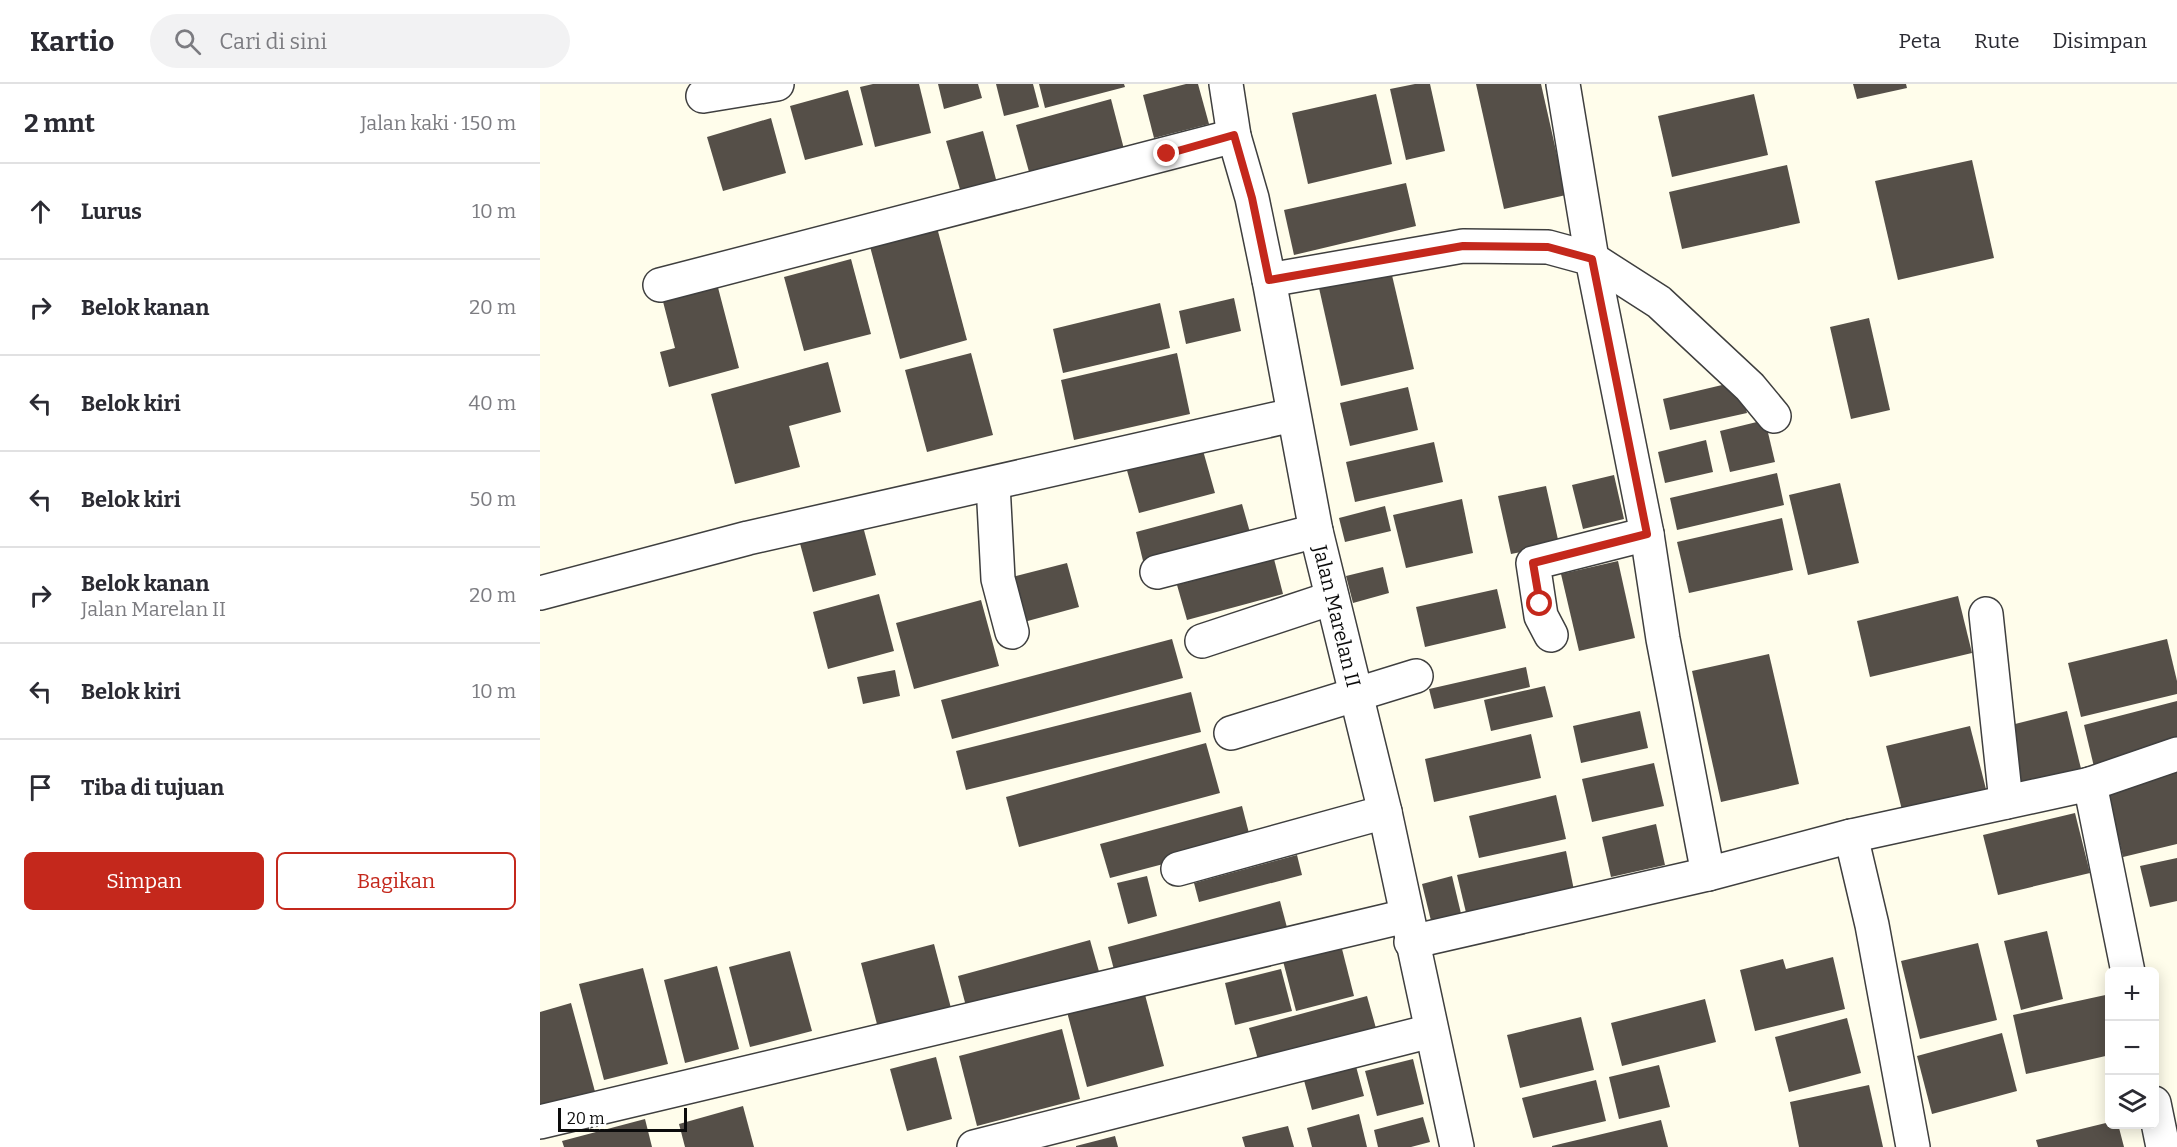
<!DOCTYPE html>
<html lang="id">
<head>
<meta charset="utf-8">
<style>
  :root { --surface:#fff; --page:#f2f2f3; --text:#2b2b33; --muted:#7c7c81; --line:#e1e1e2; --accent:#c4281c }
  body { margin:0; font-family:Bitter,serif; background:var(--page); color:var(--text) }
  .controls { position:absolute; right:18px; bottom:18px; display:grid; overflow:hidden; border-radius:9px; box-shadow:0 3px 15px #0003 }
  .controls button { width:54px; height:54px; display:grid; place-items:center; padding:0; border:0; border-bottom:2px solid var(--line); background:var(--surface); color:var(--text); font:30px sans-serif }
  .scale { position:absolute; left:18px; bottom:15px; width:129px; box-sizing:border-box; padding-left:6px; border:3px solid #0c0c0c; border-top:0; font-size:16px; line-height:21px; white-space:nowrap; color:#0c0c0c; -webkit-text-stroke:4px #fff; paint-order:stroke }
  .stop { position:absolute; width:18px; height:18px; margin:-14px; border:4px solid #c4281c; border-radius:50%; background:#fff }
  .stop.end { background:#c4281c; border-color:#fff; box-shadow:0 2px 6px #0008 }
  .list { margin:0; padding:0; list-style:none }
  h2 { display:flex; justify-content:space-between; align-items:center; height:78px; margin:0; padding:0 24px; font-size:26px }
  h2 small { font-size:20px; font-weight:400; color:var(--muted) }
  .list li { display:grid; grid-template-columns:39px 1fr auto; gap:18px; align-items:center; box-sizing:border-box; height:96px; padding:0 24px; border-top:2px solid var(--line) }
  .list b { display:block; font-size:22px; white-space:nowrap }
  .list p { margin:0; font-size:20px; white-space:nowrap; color:var(--muted) }
  .list em { font-size:20px; font-style:normal; color:var(--muted) }
  .actions { display:flex; gap:12px; padding:18px 24px }
  .actions a { flex:1; padding:14px 0; border:2px solid var(--accent); border-radius:9px; text-align:center; font-size:21px; color:var(--accent) }
  .actions .main { background:var(--accent); color:#fff }
  .icon { flex:none; width:33px; height:33px; fill:none; stroke:currentColor; stroke-width:2; stroke-linecap:round; stroke-linejoin:round }
  .map { position:relative; flex:none; width:1637px; height:1063px; overflow:hidden }
  header { display:flex; align-items:center; gap:36px; box-sizing:border-box; height:84px; padding:0 30px; background:var(--surface); border-bottom:2px solid var(--line) }
  header strong { font-size:28px }
  nav { display:flex; gap:33px; margin-inline-start:auto; font-size:21px }
  .search { width:420px; height:54px; background:var(--page); display:flex; align-items:center; gap:15px; box-sizing:border-box; padding:0 21px; border-radius:33px; color:var(--muted); font-size:22px }
  main { display:flex }
  aside { flex:1; background:var(--surface) }
  .map>svg:first-child { display:block }
  .building { fill:#554f48 }
  .lines { fill:none; stroke-linecap:round; stroke-linejoin:round }
  .minor-casing { stroke:#3f3f3f; stroke-width:36 }
  .minor { stroke:#fff; stroke-width:33 }
  .route { stroke:#c4281c; stroke-width:8 }
  .labels { text-anchor:middle; dominant-baseline:central; stroke-width:6; stroke-linejoin:round; paint-order:stroke }
  .street-label { font-size:20px; fill:#0c0c0c; stroke:#fff }
</style>
</head>
<body>
<header>
<strong>Kartio</strong>
<div class="search"><svg class="icon" aria-label="search" viewBox="0 0 24 24"><circle cx="10" cy="10" r="6"/><path d="M15 15l6 6"/></svg>Cari di sini</div>
<nav><a>Peta</a><a>Rute</a><a>Disimpan</a></nav>
</header>
<main>
<aside>
<h2>2 mnt<small>Jalan kaki · 150 m</small></h2>
<ul class="list">
<li><svg class="icon" aria-label="ahead" viewBox="0 0 24 24"><path d="M12 20V5M6 11l6-6 6 6"/></svg><div><b>Lurus</b></div><em>10 m</em></li>
<li><svg class="icon" aria-label="right" viewBox="0 0 24 24"><path d="M7 20v-9h11M14 6l5 5-5 5"/></svg><div><b>Belok kanan</b></div><em>20 m</em></li>
<li><svg class="icon" aria-label="left" viewBox="0 0 24 24"><path d="M17 20v-9H6M10 6l-5 5 5 5"/></svg><div><b>Belok kiri</b></div><em>40 m</em></li>
<li><svg class="icon" aria-label="left" viewBox="0 0 24 24"><path d="M17 20v-9H6M10 6l-5 5 5 5"/></svg><div><b>Belok kiri</b></div><em>50 m</em></li>
<li><svg class="icon" aria-label="right" viewBox="0 0 24 24"><path d="M7 20v-9h11M14 6l5 5-5 5"/></svg><div><b>Belok kanan</b><p>Jalan Marelan II</p></div><em>20 m</em></li>
<li><svg class="icon" aria-label="left" viewBox="0 0 24 24"><path d="M17 20v-9H6M10 6l-5 5 5 5"/></svg><div><b>Belok kiri</b></div><em>10 m</em></li>
<li><svg class="icon" aria-label="arrive" viewBox="0 0 24 24"><path d="M6 21V4h12l-3 4 3 4H6"/></svg><div><b>Tiba di tujuan</b></div></li>
</ul>
<div class="actions"><a class="main">Simpan</a><a>Bagikan</a></div>
</aside>
<div class="map">
<svg width="1637" height="1063" viewBox="0 0 1637 1063">
  <rect width="100%" height="100%" fill="#fffdeb"/>
  <g class="building">
    <path d="M 333,0 L 379,0 L 391,49 L 335,63 L 320,3 Z"/>
    <path d="M 398,0 L 438,0 L 442,14 L 404,25 Z"/>
    <path d="M 456,0 L 493,0 L 499,23 L 464,32 Z"/>
    <path d="M 499,0 L 584,0 L 585,3 L 505,24 Z"/>
    <path d="M 646,0 L 658,0 L 669,40 L 614,54 L 603,11 Z"/>
    <path d="M 875,0 L 890,0 L 905,67 L 866,76 L 850,5 Z"/>
    <path d="M 936,0 L 1001,0 L 1026,111 L 964,125 Z"/>
    <path d="M 1313,0 L 1366,0 L 1367,4 L 1317,15 Z"/>
    <path d="M 308,6 L 323,61 L 265,76 L 250,22 Z"/>
    <path d="M 836,10 L 852,80 L 768,100 L 752,29 Z"/>
    <path d="M 1214,10 L 1228,71 L 1132,93 L 1118,32 Z"/>
    <path d="M 571,15 L 585,69 L 491,95 L 476,41 Z"/>
    <path d="M 231,34 L 246,89 L 183,107 L 167,53 Z"/>
    <path d="M 443,47 L 457,99 L 421,109 L 406,57 Z"/>
    <path d="M 1432,76 L 1454,174 L 1358,196 L 1335,97 Z"/>
    <path d="M 1247,81 L 1260,139 L 1142,165 L 1129,108 Z"/>
    <path d="M 866,99 L 876,142 L 754,171 L 744,126 Z"/>
    <path d="M 395,136 L 427,256 L 360,275 L 328,155 Z"/>
    <path d="M 311,175 L 331,250 L 264,267 L 244,193 Z"/>
    <path d="M 851,187 L 874,285 L 801,302 L 779,204 Z"/>
    <path d="M 175,192 L 199,284 L 129,303 L 120,268 L 135,264 L 120,206 Z"/>
    <path d="M 694,214 L 701,247 L 646,260 L 639,227 Z"/>
    <path d="M 620,219 L 630,264 L 523,289 L 513,245 Z"/>
    <path d="M 1329,234 L 1350,326 L 1311,335 L 1290,243 Z"/>
    <path d="M 431,269 L 453,351 L 387,368 L 365,286 Z"/>
    <path d="M 637,269 L 650,330 L 534,356 L 521,296 Z"/>
    <path d="M 288,278 L 301,328 L 249,342 L 260,383 L 195,400 L 171,310 Z"/>
    <path d="M 1199,297 L 1207,329 L 1130,346 L 1123,315 Z"/>
    <path d="M 868,303 L 878,346 L 810,362 L 800,319 Z"/>
    <path d="M 1225,336 L 1235,378 L 1190,388 L 1180,347 Z"/>
    <path d="M 1166,356 L 1173,388 L 1125,399 L 1118,368 Z"/>
    <path d="M 894,358 L 903,398 L 815,418 L 806,378 Z"/>
    <path d="M 662,363 L 675,409 L 599,429 L 586,383 Z"/>
    <path d="M 1237,389 L 1244,421 L 1137,446 L 1130,414 Z"/>
    <path d="M 1074,391 L 1084,435 L 1043,445 L 1032,401 Z"/>
    <path d="M 1300,399 L 1319,479 L 1268,491 L 1249,411 Z"/>
    <path d="M 1006,402 L 1019,460 L 971,470 L 958,412 Z"/>
    <path d="M 922,415 L 933,469 L 866,484 L 853,431 Z"/>
    <path d="M 702,420 L 711,452 L 604,481 L 596,448 Z"/>
    <path d="M 845,422 L 851,447 L 805,458 L 799,434 Z"/>
    <path d="M 1242,434 L 1253,486 L 1149,509 L 1137,458 Z"/>
    <path d="M 321,435 L 336,491 L 273,508 L 258,452 Z"/>
    <path d="M 734,475 L 743,510 L 647,536 L 637,501 Z"/>
    <path d="M 1078,477 L 1095,554 L 1039,567 L 1021,490 Z"/>
    <path d="M 527,479 L 539,523 L 484,538 L 472,493 Z"/>
    <path d="M 843,483 L 849,509 L 813,519 L 806,492 Z"/>
    <path d="M 957,505 L 966,544 L 885,563 L 876,523 Z"/>
    <path d="M 339,510 L 354,567 L 288,585 L 273,528 Z"/>
    <path d="M 1418,512 L 1432,569 L 1330,593 L 1317,537 Z"/>
    <path d="M 441,516 L 459,582 L 374,605 L 356,539 Z"/>
    <path d="M 632,555 L 643,594 L 412,655 L 401,616 Z"/>
    <path d="M 1627,555 L 1637,597 L 1637,610 L 1541,633 L 1528,579 Z"/>
    <path d="M 1229,570 L 1259,700 L 1181,718 L 1152,587 Z"/>
    <path d="M 986,583 L 990,603 L 894,625 L 889,605 Z"/>
    <path d="M 355,586 L 360,612 L 323,620 L 317,593 Z"/>
    <path d="M 1005,602 L 1013,633 L 951,647 L 944,616 Z"/>
    <path d="M 651,608 L 661,648 L 426,706 L 416,667 Z"/>
    <path d="M 1637,617 L 1637,666 L 1555,687 L 1544,641 Z"/>
    <path d="M 1100,627 L 1108,664 L 1041,679 L 1033,642 Z"/>
    <path d="M 1527,627 L 1544,697 L 1481,713 L 1463,643 Z"/>
    <path d="M 1430,642 L 1448,713 L 1364,734 L 1346,662 Z"/>
    <path d="M 991,650 L 1001,694 L 894,718 L 885,675 Z"/>
    <path d="M 666,659 L 680,709 L 479,763 L 466,713 Z"/>
    <path d="M 1114,679 L 1124,722 L 1052,738 L 1042,695 Z"/>
    <path d="M 1637,684 L 1637,760 L 1583,773 L 1566,702 Z"/>
    <path d="M 1016,711 L 1026,755 L 939,774 L 929,732 Z"/>
    <path d="M 702,722 L 711,757 L 570,794 L 560,760 Z"/>
    <path d="M 1535,729 L 1550,789 L 1458,811 L 1443,751 Z"/>
    <path d="M 1116,740 L 1125,781 L 1071,793 L 1062,753 Z"/>
    <path d="M 1026,767 L 1036,816 L 929,841 L 917,791 Z"/>
    <path d="M 757,771 L 762,791 L 659,818 L 654,799 Z"/>
    <path d="M 1637,774 L 1637,817 L 1610,823 L 1600,782 Z"/>
    <path d="M 607,792 L 617,832 L 588,840 L 577,799 Z"/>
    <path d="M 912,792 L 924,842 L 894,849 L 882,800 Z"/>
    <path d="M 740,817 L 749,851 L 577,897 L 568,863 Z"/>
    <path d="M 1507,847 L 1523,915 L 1481,926 L 1464,857 Z"/>
    <path d="M 550,856 L 560,891 L 427,926 L 418,892 Z"/>
    <path d="M 1438,859 L 1457,936 L 1380,955 L 1361,877 Z"/>
    <path d="M 394,860 L 411,924 L 338,944 L 321,879 Z"/>
    <path d="M 801,861 L 814,912 L 756,927 L 743,877 Z"/>
    <path d="M 250,867 L 272,947 L 210,963 L 189,883 Z"/>
    <path d="M 1293,873 L 1305,925 L 1215,947 L 1200,886 L 1243,875 L 1246,885 Z"/>
    <path d="M 177,882 L 199,965 L 145,979 L 124,896 Z"/>
    <path d="M 103,884 L 128,980 L 64,996 L 39,900 Z"/>
    <path d="M 741,885 L 752,927 L 695,941 L 685,899 Z"/>
    <path d="M 604,907 L 624,982 L 547,1003 L 527,928 Z"/>
    <path d="M 1570,910 L 1570,971 L 1486,990 L 1473,931 Z"/>
    <path d="M 827,912 L 839,955 L 721,986 L 709,944 Z"/>
    <path d="M 1165,915 L 1176,958 L 1082,982 L 1071,939 Z"/>
    <path d="M 31,919 L 57,1015 L 0,1030 L 0,928 Z"/>
    <path d="M 1041,933 L 1054,986 L 980,1004 L 967,951 Z"/>
    <path d="M 1307,934 L 1321,989 L 1249,1008 L 1235,953 Z"/>
    <path d="M 522,945 L 540,1015 L 437,1042 L 419,972 Z"/>
    <path d="M 1462,949 L 1477,1007 L 1392,1030 L 1377,972 Z"/>
    <path d="M 396,973 L 412,1035 L 367,1047 L 350,985 Z"/>
    <path d="M 814,975 L 824,1012 L 772,1026 L 762,989 Z"/>
    <path d="M 873,975 L 884,1020 L 837,1032 L 825,987 Z"/>
    <path d="M 1119,981 L 1130,1023 L 1079,1035 L 1069,993 Z"/>
    <path d="M 1056,996 L 1066,1037 L 993,1054 L 982,1014 Z"/>
    <path d="M 1329,1001 L 1343,1063 L 1259,1063 L 1250,1018 Z"/>
    <path d="M 203,1022 L 214,1063 L 145,1063 L 139,1040 Z"/>
    <path d="M 819,1030 L 827,1063 L 772,1063 L 767,1044 Z"/>
    <path d="M 883,1033 L 890,1058 L 871,1063 L 838,1063 L 834,1046 Z"/>
    <path d="M 105,1035 L 112,1063 L 24,1063 L 22,1057 Z"/>
    <path d="M 1121,1036 L 1128,1063 L 1012,1063 L 1012,1062 Z"/>
    <path d="M 1570,1038 L 1570,1040 L 1578,1040 L 1584,1063 L 1498,1063 L 1496,1056 Z"/>
    <path d="M 748,1042 L 754,1063 L 705,1063 L 702,1053 Z"/>
    <path d="M 575,1052 L 578,1063 L 536,1063 L 536,1062 Z"/>
  </g>
  <g class="lines">
    <g class="minor-casing">
      <g id="minor">
        <path id="s1" d="M 686,0 L 694,52 L 712,114 L 729,196 L 776,447 L 845,728 L 917,1063"/>
        <path d="M 1023,0 L 1052,175 L 1119,218 L 1210,303 L 1234,332"/>
        <path d="M 163,12 L 237,0"/>
        <path d="M 729,196 L 923,162 L 1008,163 L 1052,175 L 1107,450 L 1123,555 L 1168,790"/>
        <path d="M 120,201 L 694,52"/>
        <path d="M 453,400 L 458,495 L 472,548"/>
        <path d="M 617,488 L 776,447"/>
        <path d="M 0,509 L 208,454 L 753,331"/>
        <path d="M 1446,530 L 1466,718"/>
        <path d="M 1011,551 L 1001,532 L 993,479 L 1107,450"/>
        <path d="M 662,557 L 792,514"/>
        <path d="M 691,649 L 876,592"/>
        <path d="M 1550,700 L 1588,888"/>
        <path d="M 1311,752 L 1332,841 L 1373,1063"/>
        <path d="M 638,785 L 845,728"/>
        <path d="M 871,858 L 1168,790 L 1311,752 L 1550,700 L 1637,670"/>
        <path d="M 1614,1019 L 1623,1063"/>
        <path d="M 0,1038 L 866,832"/>
        <path d="M 434,1063 L 891,947"/>
      </g>
    </g>
    <use href="#minor" class="minor"/>
  </g>
  <g class="lines">
    <path class="route" d="M 627,70 L 694,51 L 712,114 L 729,196 L 923,162 L 1008,163 L 1052,175 L 1107,450 L 993,479 L 1000,520"/>
  </g>
  <g class="labels">
    <g class="street-label">
      <text stroke="none"><textPath href="#s1" startOffset="544">Jalan Marelan II</textPath></text>
    </g>
  </g>
</svg>
<div class="controls">
<button>+</button>
<button>−</button>
<button><svg class="icon" aria-label="layers" viewBox="0 0 24 24"><path d="M12 4l9 5-9 5-9-5zM3 14l9 5 9-5"/></svg></button>
</div>
<div class="scale">20 m</div>
<div class="stop" style="left:1000px;top:520px"></div>
<div class="stop end" style="left:627px;top:70px"></div>
</div>
</main>
</body>
</html>
